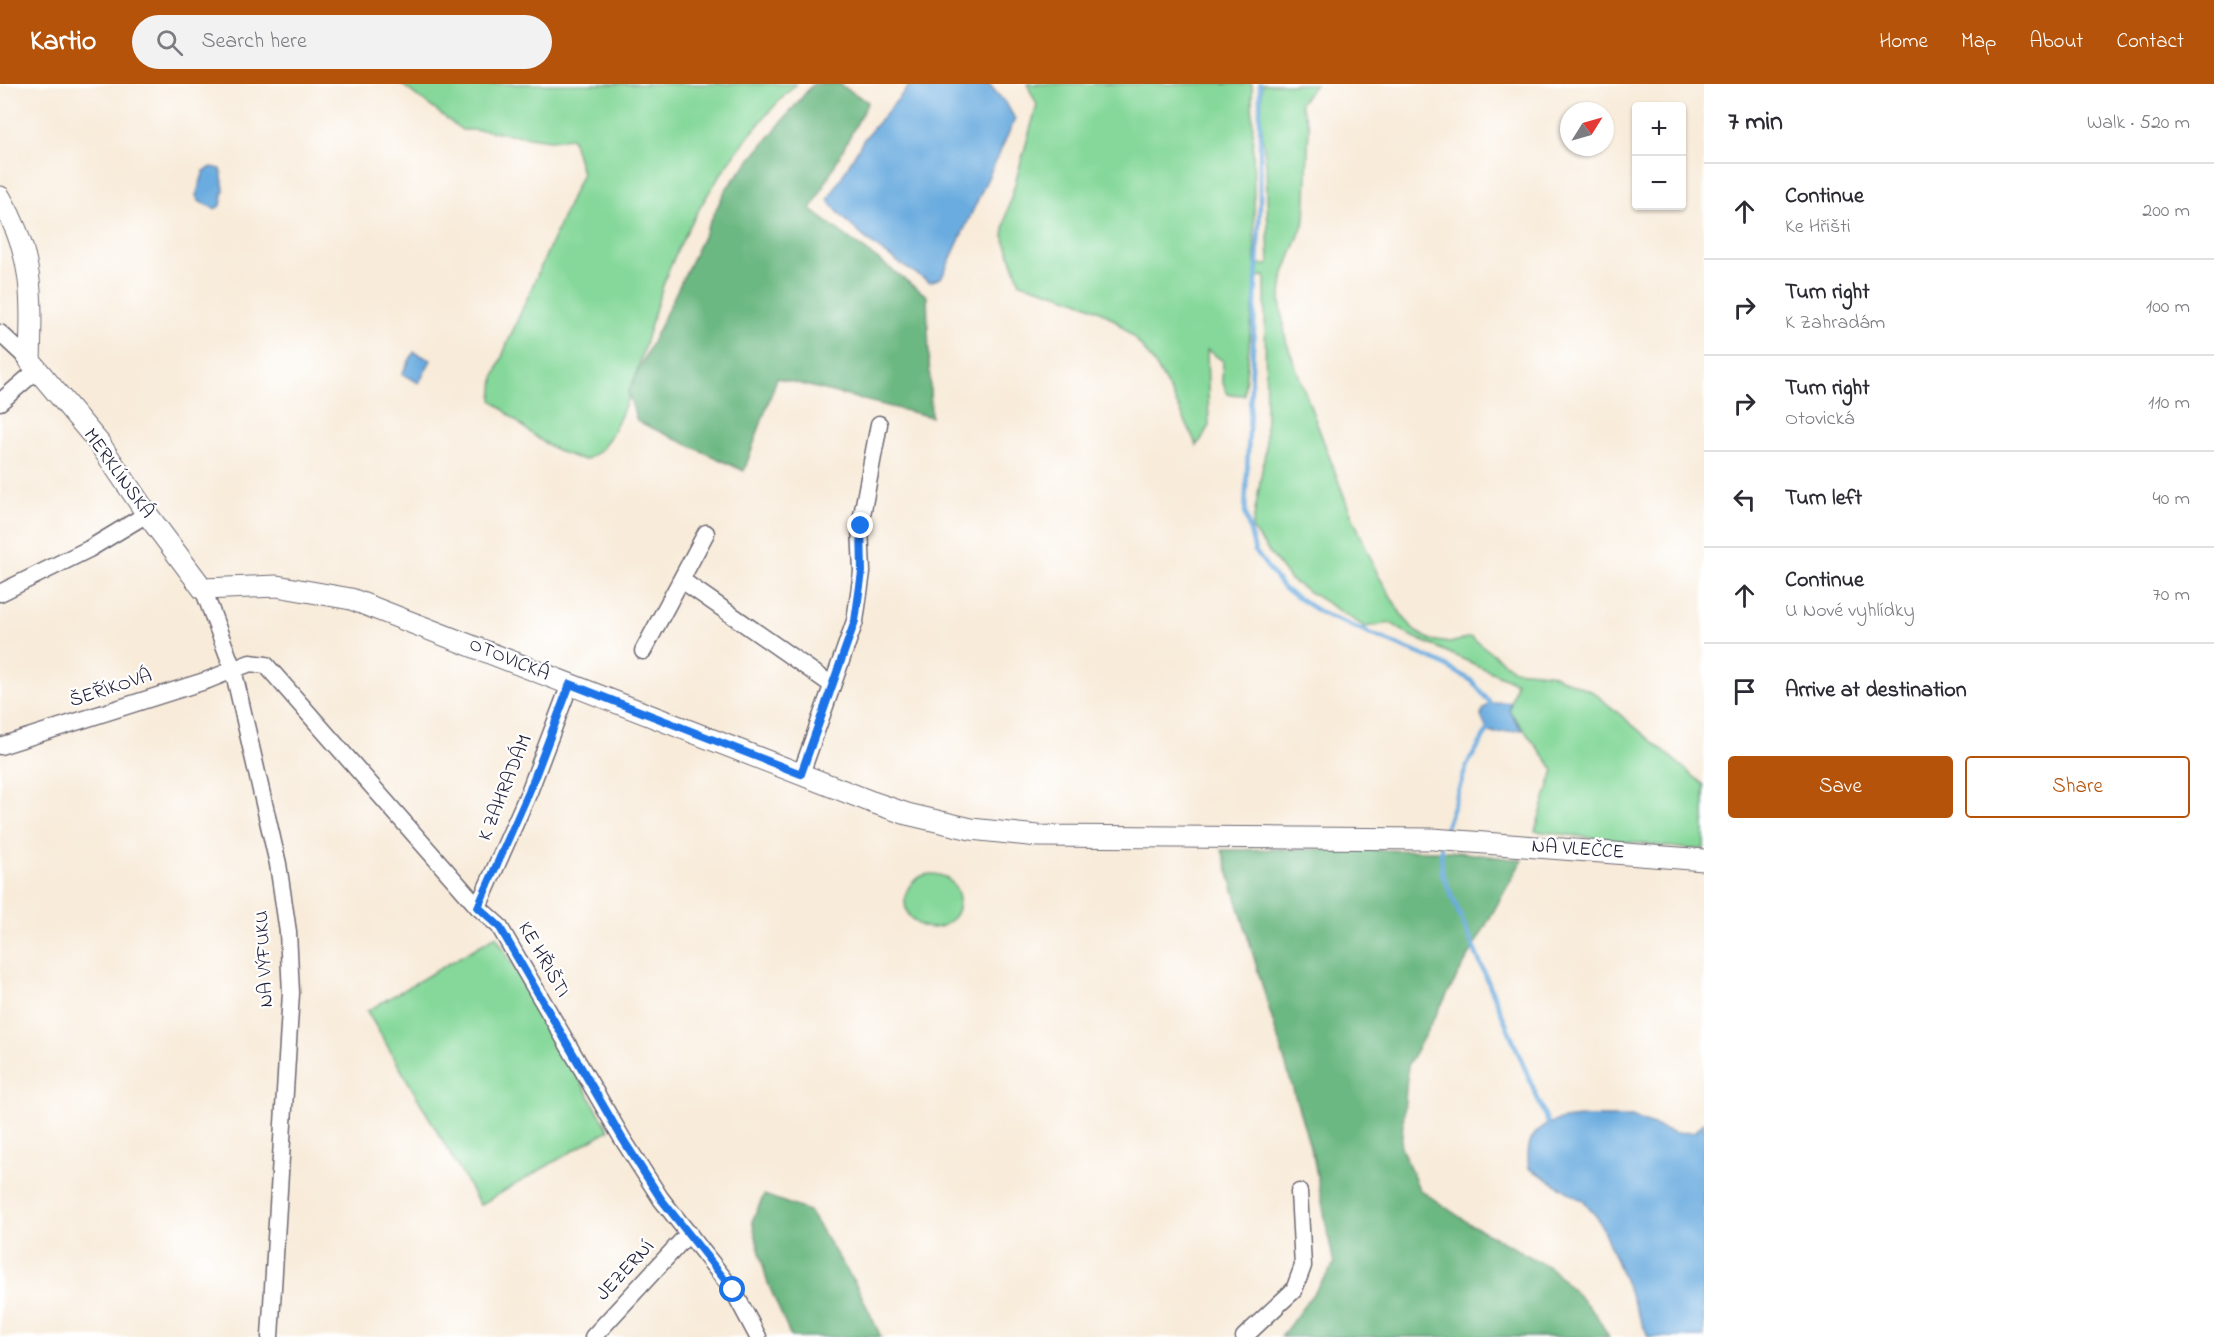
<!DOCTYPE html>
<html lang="en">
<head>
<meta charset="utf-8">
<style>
  :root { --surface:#fff; --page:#f2f2f3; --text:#2b2b33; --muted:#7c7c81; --line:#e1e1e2; --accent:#b45309 }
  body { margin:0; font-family:"Indie Flower",sans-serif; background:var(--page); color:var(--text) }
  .controls { position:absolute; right:18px; top:18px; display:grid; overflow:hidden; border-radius:6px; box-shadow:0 2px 4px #0004 }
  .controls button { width:54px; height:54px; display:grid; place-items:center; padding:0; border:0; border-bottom:2px solid var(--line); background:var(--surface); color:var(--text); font:30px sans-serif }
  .compass { position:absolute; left:1560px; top:18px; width:54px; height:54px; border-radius:50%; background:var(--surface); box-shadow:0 2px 4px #0004; rotate:53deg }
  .stop { position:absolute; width:18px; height:18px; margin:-14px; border:4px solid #1a73e8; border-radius:50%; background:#fff }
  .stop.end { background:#1a73e8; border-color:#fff; box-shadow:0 2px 6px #0008 }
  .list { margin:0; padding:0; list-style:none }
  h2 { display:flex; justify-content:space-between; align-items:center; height:78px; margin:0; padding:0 24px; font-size:26px }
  h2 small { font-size:20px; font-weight:400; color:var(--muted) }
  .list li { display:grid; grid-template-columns:39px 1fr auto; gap:18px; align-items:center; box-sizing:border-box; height:96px; padding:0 24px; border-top:2px solid var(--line) }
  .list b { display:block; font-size:22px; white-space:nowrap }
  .list p { margin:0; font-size:20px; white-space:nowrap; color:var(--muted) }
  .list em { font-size:20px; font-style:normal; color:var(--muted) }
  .actions { display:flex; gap:12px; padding:18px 24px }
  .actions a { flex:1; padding:14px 0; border:2px solid var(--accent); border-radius:6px; text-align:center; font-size:21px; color:var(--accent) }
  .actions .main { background:var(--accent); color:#fff }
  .icon { flex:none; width:33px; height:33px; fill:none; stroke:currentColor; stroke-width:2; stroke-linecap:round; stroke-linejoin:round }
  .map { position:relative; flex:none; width:1704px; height:1253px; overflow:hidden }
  header { display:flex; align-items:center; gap:36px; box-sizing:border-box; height:84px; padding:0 30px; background:var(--accent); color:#fff }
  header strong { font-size:28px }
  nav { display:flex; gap:33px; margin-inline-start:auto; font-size:21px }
  .search { width:420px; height:54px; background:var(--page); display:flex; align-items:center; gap:15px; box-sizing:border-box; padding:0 21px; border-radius:33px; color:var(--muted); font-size:22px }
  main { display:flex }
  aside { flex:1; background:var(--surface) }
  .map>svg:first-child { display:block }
  .green { fill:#85d89a; stroke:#547d6a; stroke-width:1.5 }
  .forest { fill:#6cb882; stroke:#476d5e; stroke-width:1.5 }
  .water { fill:#6bacdf; stroke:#46678d; stroke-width:1.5 }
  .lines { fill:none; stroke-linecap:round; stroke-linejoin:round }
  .stream { stroke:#6bacdf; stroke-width:4.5 }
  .minor-casing { stroke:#6d6872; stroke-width:19 }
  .tertiary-casing { stroke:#6d6872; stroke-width:23 }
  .minor { stroke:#fff; stroke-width:16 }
  .tertiary { stroke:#fff; stroke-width:21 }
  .route { stroke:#1a73e8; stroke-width:8 }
  .labels { text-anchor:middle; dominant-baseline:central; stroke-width:4.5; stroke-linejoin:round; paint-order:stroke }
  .street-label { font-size:20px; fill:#22223b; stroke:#fff }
</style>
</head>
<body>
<header>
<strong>Kartio</strong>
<div class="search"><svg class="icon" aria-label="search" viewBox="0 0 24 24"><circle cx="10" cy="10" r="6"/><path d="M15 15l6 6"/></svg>Search here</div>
<nav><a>Home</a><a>Map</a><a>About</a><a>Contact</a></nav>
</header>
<main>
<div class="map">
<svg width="1704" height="1253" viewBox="0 0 1704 1253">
  <rect width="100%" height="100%" fill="#fff"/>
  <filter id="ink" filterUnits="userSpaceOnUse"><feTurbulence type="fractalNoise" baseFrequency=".0167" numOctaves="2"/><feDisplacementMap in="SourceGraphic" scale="12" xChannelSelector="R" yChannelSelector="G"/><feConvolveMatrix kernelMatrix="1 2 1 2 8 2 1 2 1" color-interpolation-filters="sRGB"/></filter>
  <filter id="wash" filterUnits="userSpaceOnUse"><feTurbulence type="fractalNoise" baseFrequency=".008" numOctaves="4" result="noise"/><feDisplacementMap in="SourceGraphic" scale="24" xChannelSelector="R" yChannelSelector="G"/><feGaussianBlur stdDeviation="1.35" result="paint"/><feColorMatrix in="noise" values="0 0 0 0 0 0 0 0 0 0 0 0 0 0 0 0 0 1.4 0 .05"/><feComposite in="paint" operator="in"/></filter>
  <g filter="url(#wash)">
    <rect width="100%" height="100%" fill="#f8ebd9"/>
    <g class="green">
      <path d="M 401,0 L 796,0 C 744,50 695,121 668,188 C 648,238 634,322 603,363 C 599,369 590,373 585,376 C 547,369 521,340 492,316 L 494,294 L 507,260 L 582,89 L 572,54 L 549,56 L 483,46 L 462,46 Z"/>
      <path d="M 1027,0 L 1252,0 L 1255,180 L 1269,181 L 1266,78 L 1261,39 L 1262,0 L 1316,0 L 1300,19 L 1309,42 L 1305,136 L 1284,189 L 1280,217 L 1286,257 L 1347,420 L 1378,491 L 1401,530 L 1416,548 L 1431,556 L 1450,559 L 1471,553 L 1514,586 L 1549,589 L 1593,608 L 1704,701 L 1704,765 L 1688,765 L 1535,747 L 1554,686 L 1509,626 L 1516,599 L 1407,550 L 1391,539 L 1365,543 L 1290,496 L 1252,445 L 1266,363 L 1265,192 L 1256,193 L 1244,311 L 1227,310 L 1222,296 L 1223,277 L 1207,266 L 1209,343 L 1197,362 C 1175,316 1152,260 1107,231 C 1082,216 1048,207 1020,199 L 1003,152 L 1007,128 L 1037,21 Z"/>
      <circle cx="932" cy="817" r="27"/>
      <path d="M 496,852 L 609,1046 L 480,1121 L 367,927 Z"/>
    </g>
    <g class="forest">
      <path d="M 813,0 L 839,0 L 868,18 L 811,126 L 927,212 L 931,333 L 777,294 L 744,387 L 637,337 L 628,308 L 726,105 Z"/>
      <path d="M 1291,765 L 1450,767 L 1522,776 L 1408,981 L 1401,1063 L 1419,1105 L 1470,1140 L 1551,1184 L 1595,1229 L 1609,1253 L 1281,1253 L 1334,1181 L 1314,1076 L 1222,766 Z"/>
      <path d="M 764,1111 L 809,1127 L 858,1204 L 881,1253 L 791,1253 L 767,1197 L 752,1137 Z"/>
    </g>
    <g class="water">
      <path d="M 911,0 L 989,0 L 1007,21 L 1015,35 L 944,189 L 941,194 L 930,198 C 891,175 856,152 828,116 L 864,55 Z"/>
      <path d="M 212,83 L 221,85 L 224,106 L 221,121 L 215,125 L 200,118 L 196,112 L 204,87 Z"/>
      <path d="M 414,268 L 431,276 L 419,299 L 402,290 Z"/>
      <path d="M 1501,618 L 1511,619 L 1509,627 L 1522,646 L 1495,649 L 1487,646 L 1481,632 C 1484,621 1490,619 1501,618 Z"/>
      <path d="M 1632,1033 L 1675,1049 L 1695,1048 L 1704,1038 L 1704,1253 L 1648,1253 L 1599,1136 L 1585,1118 L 1529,1084 C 1518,1022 1593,1034 1632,1033 Z"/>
    </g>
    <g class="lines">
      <g class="stream">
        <path d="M 1260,0 L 1260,119 L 1245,428 L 1255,467 L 1284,505 L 1323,530 L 1439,578 L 1472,597 L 1490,619 L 1490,624"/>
        <path d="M 1444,749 L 1467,681 L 1488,646 L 1489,641"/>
        <path d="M 1441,763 L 1442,789 L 1548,1039"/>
      </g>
    </g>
  </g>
  <g filter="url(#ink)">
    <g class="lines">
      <g class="minor-casing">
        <g id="minor">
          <path d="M 0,249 L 30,277"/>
          <path d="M 0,318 L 37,286"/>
          <path d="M 683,497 L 832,601"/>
          <path d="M 203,505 L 233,585 L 278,780 L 288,848 L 291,909 L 270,1253"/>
          <path d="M 0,509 L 89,465 L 147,430"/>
          <path d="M 643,567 L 706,449"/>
          <path d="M 0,662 L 208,596 L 250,579 L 266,581 L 478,823 L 499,842 L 622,1054 L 661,1115 L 733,1206 L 758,1253"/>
          <path d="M 801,690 L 855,537 L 862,488 L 860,442 L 879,340"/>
          <path d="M 478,823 L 529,708 L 570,600"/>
          <path d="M 593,1253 L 689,1149"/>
          <path d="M 1244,1253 L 1294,1206 L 1303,1182 L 1299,1108"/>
        </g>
      </g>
      <g class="tertiary-casing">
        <path id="tertiary" d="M 0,113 C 34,171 32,212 30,277 L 99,359 L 147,430 L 203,505 L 277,502 L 351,515 L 872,718 L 907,730 L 971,745 L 1038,752 L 1433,755 L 1704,776"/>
      </g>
      <use href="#minor" class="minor"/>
      <use href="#tertiary" class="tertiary"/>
    </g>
  </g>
  <g class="lines" filter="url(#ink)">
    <path class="route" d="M 733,1206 L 661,1115 L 622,1054 L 499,842 L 478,823 L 529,708 L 570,600 L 801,690 L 855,537 L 862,488 L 861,442"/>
  </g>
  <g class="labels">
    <g class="street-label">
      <text transform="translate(118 390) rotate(54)">MERKLÍNSKÁ</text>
      <text transform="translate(509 576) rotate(22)">OTOVICKÁ</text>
      <text transform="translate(111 605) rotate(-18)">ŠEŘÍKOVÁ</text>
      <text transform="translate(506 704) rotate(-68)">K ZAHRADÁM</text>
      <text transform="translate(1578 766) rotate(4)">NA VLEČCE</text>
      <text transform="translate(265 875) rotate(-93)">NA VÝFUKU</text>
      <text transform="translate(543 876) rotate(60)">KE HŘIŠTI</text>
      <text transform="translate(626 1187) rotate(-47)">JEZERNÍ</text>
    </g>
  </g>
</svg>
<div class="controls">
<button>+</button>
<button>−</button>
</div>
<svg class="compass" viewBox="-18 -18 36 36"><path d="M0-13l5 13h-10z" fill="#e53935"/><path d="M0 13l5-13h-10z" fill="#7c7c81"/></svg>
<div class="stop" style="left:733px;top:1206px"></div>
<div class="stop end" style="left:861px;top:442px"></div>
</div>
<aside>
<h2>7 min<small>Walk · 520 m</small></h2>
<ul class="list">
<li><svg class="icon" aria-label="ahead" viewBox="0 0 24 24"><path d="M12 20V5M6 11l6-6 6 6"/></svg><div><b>Continue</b><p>Ke Hřišti</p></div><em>200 m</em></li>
<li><svg class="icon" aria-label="right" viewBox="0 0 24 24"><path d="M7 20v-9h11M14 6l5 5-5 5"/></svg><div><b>Turn right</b><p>K Zahradám</p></div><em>100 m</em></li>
<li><svg class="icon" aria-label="right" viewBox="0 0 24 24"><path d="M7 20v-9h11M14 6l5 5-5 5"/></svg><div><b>Turn right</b><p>Otovická</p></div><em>110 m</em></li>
<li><svg class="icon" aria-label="left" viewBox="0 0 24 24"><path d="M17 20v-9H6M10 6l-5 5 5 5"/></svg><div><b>Turn left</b></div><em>40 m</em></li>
<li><svg class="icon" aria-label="ahead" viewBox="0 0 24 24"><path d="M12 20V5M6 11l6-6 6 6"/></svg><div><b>Continue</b><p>U Nové vyhlídky</p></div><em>70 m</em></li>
<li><svg class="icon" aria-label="arrive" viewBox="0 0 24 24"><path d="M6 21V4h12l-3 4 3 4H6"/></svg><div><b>Arrive at destination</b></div></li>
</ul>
<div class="actions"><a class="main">Save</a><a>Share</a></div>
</aside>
</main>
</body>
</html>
